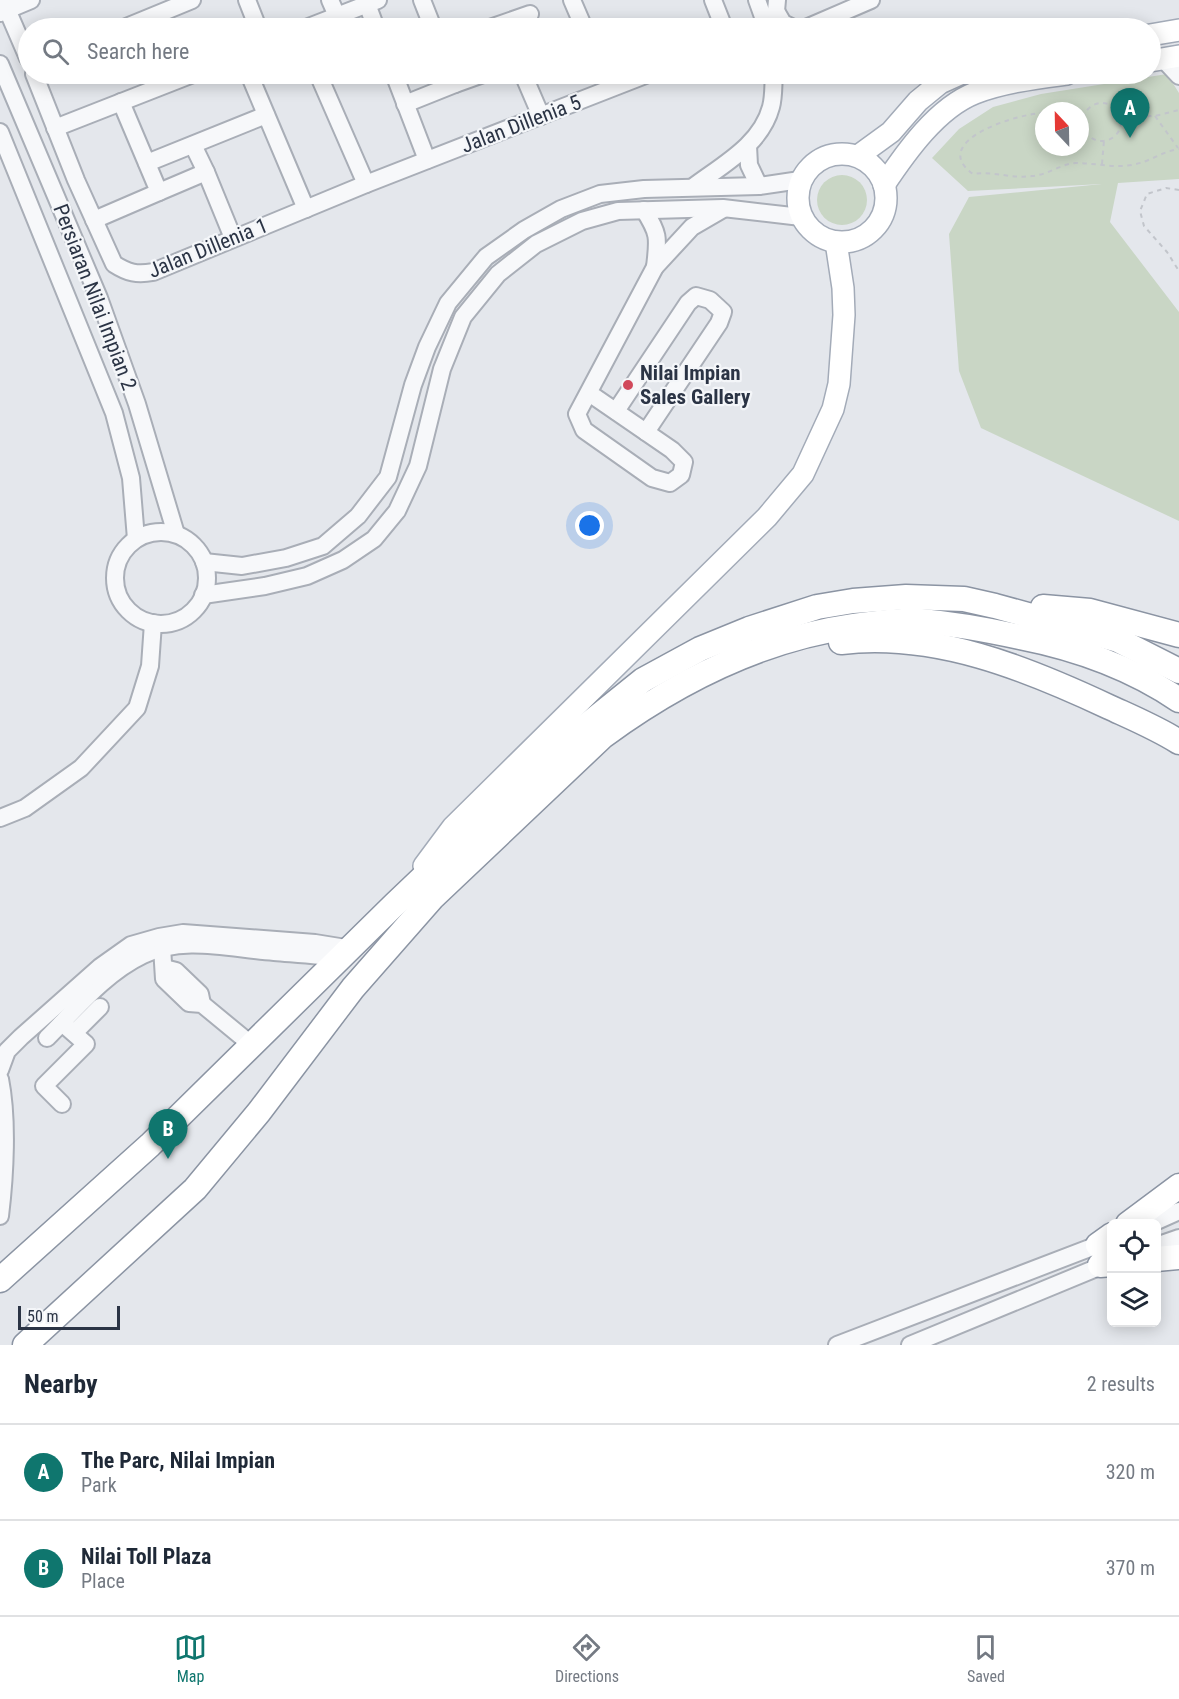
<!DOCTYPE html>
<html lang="en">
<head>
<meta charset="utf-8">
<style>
  :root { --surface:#fff; --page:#f6f6f7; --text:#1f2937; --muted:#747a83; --line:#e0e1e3; --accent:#0f766e }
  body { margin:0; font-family:"Roboto Condensed",sans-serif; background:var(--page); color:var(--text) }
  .controls { position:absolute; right:18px; bottom:18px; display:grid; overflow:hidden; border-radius:9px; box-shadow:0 3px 15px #0003 }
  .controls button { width:54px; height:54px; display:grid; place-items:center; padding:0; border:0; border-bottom:2px solid var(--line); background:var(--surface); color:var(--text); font:30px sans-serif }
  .compass { position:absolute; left:1035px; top:102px; width:54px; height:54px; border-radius:50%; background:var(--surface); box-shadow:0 3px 15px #0003; rotate:338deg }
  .scale { position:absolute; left:18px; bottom:15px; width:102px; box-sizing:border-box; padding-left:6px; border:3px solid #2b3445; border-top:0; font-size:16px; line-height:21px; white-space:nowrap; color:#2b3445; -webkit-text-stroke:4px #f4f6f9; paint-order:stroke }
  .you { position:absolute; left:590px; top:526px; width:21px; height:21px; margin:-15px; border:4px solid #fff; border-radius:50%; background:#1a73e8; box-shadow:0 0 0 9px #1a73e833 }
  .badge { display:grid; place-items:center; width:39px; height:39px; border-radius:50%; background:var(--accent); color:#fff; font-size:20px; font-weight:700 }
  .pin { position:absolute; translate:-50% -50px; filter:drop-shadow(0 2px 3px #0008) }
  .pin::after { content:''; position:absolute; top:32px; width:21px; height:18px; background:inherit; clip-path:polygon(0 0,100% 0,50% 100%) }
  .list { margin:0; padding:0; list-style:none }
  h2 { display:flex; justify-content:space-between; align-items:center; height:78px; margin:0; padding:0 24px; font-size:26px }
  h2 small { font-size:20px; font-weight:400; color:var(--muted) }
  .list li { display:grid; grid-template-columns:39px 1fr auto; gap:18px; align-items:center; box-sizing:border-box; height:96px; padding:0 24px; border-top:2px solid var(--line) }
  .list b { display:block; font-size:22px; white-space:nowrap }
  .list p { margin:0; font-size:20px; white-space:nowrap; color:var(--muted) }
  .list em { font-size:20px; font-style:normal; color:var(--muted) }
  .icon { flex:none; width:33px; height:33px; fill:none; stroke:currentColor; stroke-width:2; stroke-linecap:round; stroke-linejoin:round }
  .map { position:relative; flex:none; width:1179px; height:1345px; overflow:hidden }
  .search { position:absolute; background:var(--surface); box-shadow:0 3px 15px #0003; left:18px; right:18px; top:18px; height:66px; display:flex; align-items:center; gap:15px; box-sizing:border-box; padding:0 21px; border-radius:33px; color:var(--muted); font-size:22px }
  .sheet { height:270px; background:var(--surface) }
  nav { display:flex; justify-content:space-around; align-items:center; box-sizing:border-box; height:84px; border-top:2px solid var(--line); background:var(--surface); font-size:16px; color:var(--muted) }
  nav a { display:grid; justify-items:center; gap:3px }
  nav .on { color:var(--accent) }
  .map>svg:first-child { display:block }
  .green { fill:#c9d6c5; fill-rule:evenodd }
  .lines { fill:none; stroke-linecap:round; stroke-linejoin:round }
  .minor-casing { stroke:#a9aeb7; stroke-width:20 }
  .major-casing { stroke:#a3abb8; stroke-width:24 }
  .highway-casing { stroke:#8b94a3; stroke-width:27 }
  .path { stroke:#c2c5cb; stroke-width:2; stroke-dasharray:4.5 4.5; stroke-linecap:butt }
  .minor { stroke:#f7f8fa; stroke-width:16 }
  .major { stroke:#fff; stroke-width:21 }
  .highway { stroke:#fff; stroke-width:24 }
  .poi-dot { fill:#d1495b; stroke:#f4f6f9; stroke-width:2 }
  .labels { text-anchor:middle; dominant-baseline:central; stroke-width:4.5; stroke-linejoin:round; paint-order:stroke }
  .street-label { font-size:21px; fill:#2b3445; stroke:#f4f6f9 }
  .poi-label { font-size:21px; font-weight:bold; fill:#2b3445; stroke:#f4f6f9; text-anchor:start }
</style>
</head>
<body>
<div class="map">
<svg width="1179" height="1345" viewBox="0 0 1179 1345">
  <rect width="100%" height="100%" fill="#e4e7ec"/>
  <g class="green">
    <path d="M 1167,74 L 1179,93 L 1179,179 L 1118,183 L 1110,222 L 1179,312 L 1179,521 L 981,428 L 959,371 L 949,234 L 969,197 L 1102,184 L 968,191 L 932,158 L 959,129 L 993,107 L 1041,94 ZM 1044,111 L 1080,111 L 1080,147 L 1044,147 Z"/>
    <circle cx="842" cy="200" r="25"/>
  </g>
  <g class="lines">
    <g class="minor-casing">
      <g id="minor">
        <path d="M 3,0 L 28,58"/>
        <path d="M 247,0 L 258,28"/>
        <path d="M 330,0 L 337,16"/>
        <path d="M 422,0 L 433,28"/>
        <path d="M 572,0 L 584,28"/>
        <path d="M 713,0 L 724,28"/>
        <path d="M 757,0 L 767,28"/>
        <path d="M 367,4 L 376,28"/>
        <path d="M 776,11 L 783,23 L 793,28"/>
        <path d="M 0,13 L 31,0"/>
        <path d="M 767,27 L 776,11 L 777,0"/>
        <path d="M 124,28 L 192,0"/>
        <path d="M 306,28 L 378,0"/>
        <path d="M 490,28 L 530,14"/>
        <path d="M 806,28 L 871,0"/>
        <path d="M 1163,59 L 1179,76"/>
        <path d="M 0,64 L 99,298 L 137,404 L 176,534"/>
        <path d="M 34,74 L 76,180 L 114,264 C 128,273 137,275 153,272 L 366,184 L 648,74"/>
        <path d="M 249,74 L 306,209"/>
        <path d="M 318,74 L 366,184"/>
        <path d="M 394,74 L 427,160"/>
        <path d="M 523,74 L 541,116"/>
        <path d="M 455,84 L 483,74"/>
        <path d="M 405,104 L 455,84 L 451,74"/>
        <path d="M 55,128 L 193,74"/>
        <path d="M 0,132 L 114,413 L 131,478 L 136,539"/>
        <path d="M 193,145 L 206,172"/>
        <path d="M 748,146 L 749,165 L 759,186"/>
        <path d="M 147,163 L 266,115"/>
        <path d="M 693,187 C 722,165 761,145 771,107 C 774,96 773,84 774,74"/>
        <path d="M 159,192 L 206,172 L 233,238"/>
        <path d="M 644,210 C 660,235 658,239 655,267"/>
        <path d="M 94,220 L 159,192 L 121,102"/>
        <path d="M 589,393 L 672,450 L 684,462 L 681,475 L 670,483 L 652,478 L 584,430 L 577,414 L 655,267 L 692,227 L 723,209"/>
        <path d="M 616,411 L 688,303 L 696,296 L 710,300 L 723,312 L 719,323 L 646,432"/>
        <circle cx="161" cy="578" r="46"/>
        <path d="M 204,562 L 242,566 L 286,558 L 323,546 L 358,516 L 388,477 L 413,385 L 427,347 L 448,303 L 486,257 L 524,230 L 561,209 L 600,194 L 644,189 L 759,186 L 800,180"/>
        <path d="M 203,595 L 265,586 L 307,576 L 343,560 L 374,539 L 397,511 L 418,466 L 442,369 L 463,317 L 498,274 L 536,244 L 582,221 L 618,211 L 723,208 L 801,217"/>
        <path d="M 0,818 L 25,808 L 81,768 L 137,708 L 150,666 L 153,623"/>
        <path d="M 162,947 L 164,979 L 189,1003 L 202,1004 L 253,1046"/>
        <path d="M 164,968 L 176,971 L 200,994 L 202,1004"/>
        <path d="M 74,1033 L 100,1007"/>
        <path d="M 47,1038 C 76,1009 105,973 143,955 C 183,935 231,949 274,952 C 297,954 319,955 342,959"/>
        <path d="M 0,1070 L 7,1051 L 21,1037 L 100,967 L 131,945 L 159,937 L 183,933 L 315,943 L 352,949"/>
        <path d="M 0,1079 C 8,1119 5,1175 0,1216"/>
        <path d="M 62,1104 L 44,1086 L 86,1044 L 62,1023"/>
        <path d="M 1150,1224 L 1179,1211"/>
        <path d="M 1156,1246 L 1179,1238"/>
        <path d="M 837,1345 L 1108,1241"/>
        <path d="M 910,1345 L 1111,1262"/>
      </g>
    </g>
    <g class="major-casing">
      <g id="major">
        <path d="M 1150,35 L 1179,30"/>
        <path d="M 1150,61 L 1179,56"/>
        <circle cx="842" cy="198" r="44"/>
        <path d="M 858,156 L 891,132 L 918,101 L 940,83 L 960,74"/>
        <path d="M 884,185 C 906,152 937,108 975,93 C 1003,82 1037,78 1067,74"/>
        <path d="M 424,866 L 453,827 L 767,517 L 803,474 L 833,409 L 839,384 L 844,315 L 843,288 L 836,242"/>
      </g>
    </g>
    <g class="highway-casing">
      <g id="highway">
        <path d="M 1043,607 L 1090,611 L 1179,635"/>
        <path d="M 841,642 C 935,631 1026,668 1109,707 C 1133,718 1157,728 1179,742"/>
        <path d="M 1128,1224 L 1179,1186"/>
        <path d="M 1098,1245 L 1112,1235"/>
        <path d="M 1156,1259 L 1179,1257"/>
        <path d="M 1100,1265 L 1112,1264"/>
        <path d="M 0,1280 L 150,1145 L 395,904 L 561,746 L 643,680 L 700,649 L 749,629 L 817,607 L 853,601 L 906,597 L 964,599 L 995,606 L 1118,640 L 1179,671"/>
        <path d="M 25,1345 L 195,1189 L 259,1112 L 353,988 L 432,898 L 603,736 C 678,681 761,639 854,626 C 876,623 899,620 921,621 C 955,624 988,630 1020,637 C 1076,648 1132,668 1179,700"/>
      </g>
    </g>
    <g class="path">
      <circle cx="1102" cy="122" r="19"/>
      <path d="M 1044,113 C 1019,113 927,141 973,174 C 993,171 1013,179 1032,176 C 1048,175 1060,164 1076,163 C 1096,163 1116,169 1136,164 C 1151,161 1163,151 1179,149"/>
      <path d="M 1155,116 L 1178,148"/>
      <path d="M 1120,117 L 1155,116 L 1179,110"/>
      <path d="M 1102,164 L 1104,140"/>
      <path d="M 1179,190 L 1166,188 L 1147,194 L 1140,211 L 1144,226 L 1167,252 L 1179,271"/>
    </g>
    <use href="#minor" class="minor"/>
    <use href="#major" class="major"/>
    <use href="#highway" class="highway"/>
  </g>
  <circle class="poi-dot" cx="628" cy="385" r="6"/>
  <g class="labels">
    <g class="street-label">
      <text transform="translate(521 124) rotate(-21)">Jalan Dillenia 5</text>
      <text transform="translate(208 248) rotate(-22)">Jalan Dillenia 1</text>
      <text transform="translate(95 297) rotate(69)">Persiaran Nilai Impian 2</text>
    </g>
    <g class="poi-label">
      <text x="640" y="373">Nilai Impian<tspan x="640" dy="24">Sales Gallery</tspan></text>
    </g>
  </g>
</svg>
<div class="controls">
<button><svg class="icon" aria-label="locate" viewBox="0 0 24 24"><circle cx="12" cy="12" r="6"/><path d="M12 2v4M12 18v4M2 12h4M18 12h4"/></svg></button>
<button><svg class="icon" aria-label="layers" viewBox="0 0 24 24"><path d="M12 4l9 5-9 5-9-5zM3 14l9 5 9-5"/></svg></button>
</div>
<svg class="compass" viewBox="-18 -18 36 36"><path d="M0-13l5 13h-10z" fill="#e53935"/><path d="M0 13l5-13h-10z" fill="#747a83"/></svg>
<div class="scale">50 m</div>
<div class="you"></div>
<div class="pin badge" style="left:1130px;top:138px">A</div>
<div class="pin badge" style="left:168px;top:1159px">B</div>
<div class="search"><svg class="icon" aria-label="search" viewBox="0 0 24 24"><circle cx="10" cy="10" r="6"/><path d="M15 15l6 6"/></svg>Search here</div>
</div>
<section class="sheet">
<h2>Nearby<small>2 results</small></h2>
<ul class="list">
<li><span class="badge">A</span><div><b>The Parc, Nilai Impian</b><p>Park</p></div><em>320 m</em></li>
<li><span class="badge">B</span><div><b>Nilai Toll Plaza</b><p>Place</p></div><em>370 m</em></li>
</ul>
</section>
<nav>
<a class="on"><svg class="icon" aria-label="map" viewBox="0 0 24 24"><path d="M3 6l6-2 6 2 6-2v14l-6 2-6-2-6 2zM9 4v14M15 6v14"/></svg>Map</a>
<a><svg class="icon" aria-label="directions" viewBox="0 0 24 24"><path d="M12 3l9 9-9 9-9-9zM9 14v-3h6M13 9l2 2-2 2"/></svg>Directions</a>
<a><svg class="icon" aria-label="saved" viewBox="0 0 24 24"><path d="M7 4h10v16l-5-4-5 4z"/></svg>Saved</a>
</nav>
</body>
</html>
